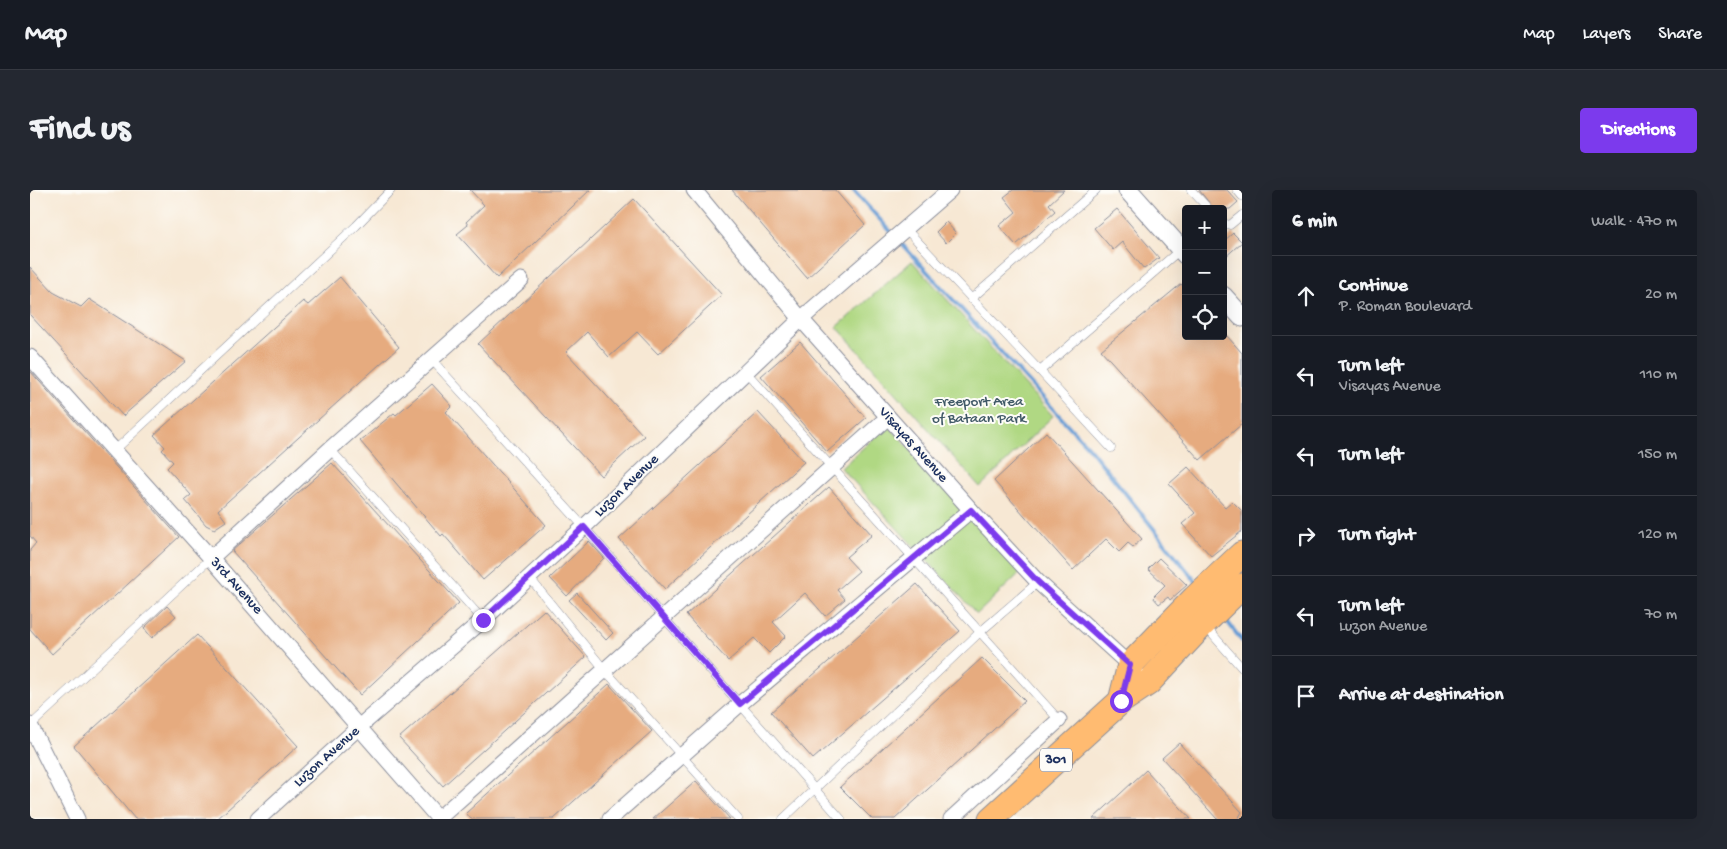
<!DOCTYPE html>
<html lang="en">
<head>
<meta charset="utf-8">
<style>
  :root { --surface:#171b24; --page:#242831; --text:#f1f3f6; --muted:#9ea1a6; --line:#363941; --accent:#7c3aed }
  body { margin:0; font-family:"Gochi Hand",sans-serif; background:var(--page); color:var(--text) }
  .controls { position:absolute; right:15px; top:15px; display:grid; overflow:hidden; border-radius:5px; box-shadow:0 5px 20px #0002 }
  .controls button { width:45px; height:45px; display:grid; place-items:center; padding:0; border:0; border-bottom:1px solid var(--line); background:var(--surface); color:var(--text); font:25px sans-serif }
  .stop { position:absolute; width:15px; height:15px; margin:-11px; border:4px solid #7c3aed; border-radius:50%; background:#fff }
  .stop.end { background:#7c3aed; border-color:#fff; box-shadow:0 1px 5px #0008 }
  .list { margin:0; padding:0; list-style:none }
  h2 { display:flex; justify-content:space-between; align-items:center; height:65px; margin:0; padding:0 20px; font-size:21px }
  h2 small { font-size:16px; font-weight:400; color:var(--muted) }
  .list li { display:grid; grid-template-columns:32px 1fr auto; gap:15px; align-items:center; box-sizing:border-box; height:80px; padding:0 20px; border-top:1px solid var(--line) }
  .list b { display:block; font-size:19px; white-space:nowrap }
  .list p { margin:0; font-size:16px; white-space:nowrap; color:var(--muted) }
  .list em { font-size:16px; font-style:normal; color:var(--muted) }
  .icon { flex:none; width:28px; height:28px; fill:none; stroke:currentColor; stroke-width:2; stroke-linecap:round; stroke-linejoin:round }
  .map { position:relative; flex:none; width:1212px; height:629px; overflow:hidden; border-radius:5px }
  header { display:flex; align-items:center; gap:30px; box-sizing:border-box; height:70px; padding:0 25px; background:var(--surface); border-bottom:1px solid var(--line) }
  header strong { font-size:24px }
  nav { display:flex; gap:28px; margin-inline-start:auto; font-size:18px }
  .intro { display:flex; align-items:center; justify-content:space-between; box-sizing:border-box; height:120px; padding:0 30px }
  h1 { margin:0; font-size:35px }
  .button { padding:12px 22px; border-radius:5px; background:var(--accent); color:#fff; font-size:18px; font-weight:700 }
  main { display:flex; gap:30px; padding:0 30px }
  aside { flex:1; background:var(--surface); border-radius:5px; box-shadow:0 5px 20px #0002 }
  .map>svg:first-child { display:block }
  .green { fill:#b0d883; stroke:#668470 }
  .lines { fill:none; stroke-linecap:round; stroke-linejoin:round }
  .stream { stroke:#699ed5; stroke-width:4 }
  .building { fill:#e6ab7f }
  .service-casing { stroke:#898c99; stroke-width:9 }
  .minor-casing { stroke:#898c99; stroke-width:17 }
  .tertiary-casing { stroke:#898c99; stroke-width:21 }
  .primary-casing { stroke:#898c99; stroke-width:27 }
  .service { stroke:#fff; stroke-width:8 }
  .minor { stroke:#fff; stroke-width:15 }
  .tertiary { stroke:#fff; stroke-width:19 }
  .primary { stroke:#ffbb71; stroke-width:25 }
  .route { stroke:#7c3aed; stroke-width:6 }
  .labels { text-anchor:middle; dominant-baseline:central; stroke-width:4; stroke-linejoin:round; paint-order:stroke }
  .shield { fill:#fdfcf7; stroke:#5f6c8c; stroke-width:1 }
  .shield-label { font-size:14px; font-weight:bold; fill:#1b2f5e }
  .park-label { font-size:15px; fill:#405967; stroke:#fdfcf7 }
  .street-label { font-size:15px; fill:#1b2f5e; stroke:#fdfcf7 }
</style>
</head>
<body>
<header>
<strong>Map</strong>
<nav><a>Map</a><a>Layers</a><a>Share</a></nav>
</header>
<div class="intro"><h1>Find us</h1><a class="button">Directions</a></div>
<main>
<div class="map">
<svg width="1212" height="629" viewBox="0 0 1212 629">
  <rect width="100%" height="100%" fill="#fdfcf7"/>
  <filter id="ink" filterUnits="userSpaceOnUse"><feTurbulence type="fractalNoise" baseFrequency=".02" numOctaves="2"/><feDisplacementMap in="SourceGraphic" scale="10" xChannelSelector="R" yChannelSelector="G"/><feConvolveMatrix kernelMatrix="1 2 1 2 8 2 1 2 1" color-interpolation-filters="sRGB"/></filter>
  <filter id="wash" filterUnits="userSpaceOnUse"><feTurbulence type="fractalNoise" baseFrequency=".0096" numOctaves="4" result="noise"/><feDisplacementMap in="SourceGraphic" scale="20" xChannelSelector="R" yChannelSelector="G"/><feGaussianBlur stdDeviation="1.12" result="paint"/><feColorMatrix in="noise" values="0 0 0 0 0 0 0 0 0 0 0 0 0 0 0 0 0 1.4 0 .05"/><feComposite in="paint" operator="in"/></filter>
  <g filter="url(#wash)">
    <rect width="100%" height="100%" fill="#f7e8d4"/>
    <g class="green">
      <path d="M 882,71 L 1023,226 L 950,297 L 807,137 Z"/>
      <path d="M 858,235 L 992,381 L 947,424 L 811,278 Z"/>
    </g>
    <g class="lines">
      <g class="stream">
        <path d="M 823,0 L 863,44"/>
        <path d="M 868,50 L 1060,259 L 1167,393"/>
        <path d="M 1193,426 L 1212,451"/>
      </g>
    </g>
    <g id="blocks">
      <g class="building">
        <path d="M 440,0 L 560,0 L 467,88 L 427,44 L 438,35 L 436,32 L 454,15 Z"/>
        <path d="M 702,0 L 805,0 L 835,35 L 777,88 Z"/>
        <path d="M 983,0 L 1034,0 L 1019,14 L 1025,21 L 986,55 L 969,36 L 986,22 L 974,7 Z"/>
        <path d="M 1169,0 L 1197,0 L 1208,12 L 1200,19 L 1184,19 Z"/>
        <path d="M 604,9 L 692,105 L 628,164 L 607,142 L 579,167 L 557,142 L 536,162 L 614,246 L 571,286 L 448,154 Z"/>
        <path d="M 1087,19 L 1129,68 L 1114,79 L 1092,52 L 1083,60 L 1064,38 Z"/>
        <path d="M 916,32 L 926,43 L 916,53 L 906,42 Z"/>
        <path d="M 1203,43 L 1212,52 L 1193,69 L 1193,52 Z"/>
        <path d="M 0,77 L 23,102 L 51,117 L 59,109 L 156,171 L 93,226 L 0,125 Z"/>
        <path d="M 310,87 L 369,157 L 188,320 L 196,331 L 184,339 L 176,335 L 155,310 L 161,305 L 137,278 L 143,272 L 132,260 L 135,257 L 124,245 L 273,111 L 278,115 Z"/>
        <path d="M 1151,94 L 1156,99 L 1156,146 L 1197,146 L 1212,163 L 1212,234 L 1170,270 L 1071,160 Z"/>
        <path d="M 770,152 L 836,228 L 797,262 L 731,186 Z"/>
        <path d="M 0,181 L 149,347 L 22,464 L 0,439 L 0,360 L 6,353 L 0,346 Z"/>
        <path d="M 402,194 L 422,216 L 416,222 L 516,335 L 453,390 L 413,344 L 411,346 L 330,251 L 364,223 L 366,225 Z"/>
        <path d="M 728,222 L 774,272 L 635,399 L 589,349 Z"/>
        <path d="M 1016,242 L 1112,349 L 1103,357 L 1098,353 L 1089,362 L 1076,349 L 1043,380 L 964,291 Z"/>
        <path d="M 302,273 L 429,413 L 330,505 L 202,361 Z"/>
        <path d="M 1158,277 L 1195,317 L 1202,311 L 1212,321 L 1212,341 L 1181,366 L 1152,334 L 1165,323 L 1139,294 Z"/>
        <path d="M 799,297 L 842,345 L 816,367 L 829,381 L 807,400 L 815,409 L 795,426 L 775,403 L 743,432 L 756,446 L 739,463 L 724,448 L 698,471 L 656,425 Z"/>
        <path d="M 559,351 L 574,368 L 537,406 L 520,388 Z"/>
        <path d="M 1129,368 L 1157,395 L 1140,410 L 1138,407 L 1129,414 L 1123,407 L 1135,395 L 1118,379 Z"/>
        <path d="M 887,394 L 930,441 L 783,569 L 741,522 Z"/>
        <path d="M 547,403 L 583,443 L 576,450 L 539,410 Z"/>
        <path d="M 137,416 L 146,426 L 122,448 L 114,438 Z"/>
        <path d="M 514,420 L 556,467 L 413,596 L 369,548 Z"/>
        <path d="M 167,445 L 268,556 L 187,629 L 105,629 L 44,556 Z"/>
        <path d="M 952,468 L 995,511 L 865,629 L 842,629 L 810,597 Z"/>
        <path d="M 579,494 L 622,541 L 524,629 L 441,629 L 436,623 Z"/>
        <path d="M 1149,553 L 1212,622 L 1208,629 L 1187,629 L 1132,568 Z"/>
        <path d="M 1116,580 L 1161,629 L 1063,629 Z"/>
        <path d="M 666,591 L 700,629 L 623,629 Z"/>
      </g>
    </g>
  </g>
  <g filter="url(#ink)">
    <use href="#blocks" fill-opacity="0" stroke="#898c99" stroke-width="1"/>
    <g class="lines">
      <g class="service-casing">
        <g id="service">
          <path d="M 1161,0 L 1179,19"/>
          <path d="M 1207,0 L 1212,6"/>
          <path d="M 1193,33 L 1200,35 L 1212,25"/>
          <path d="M 875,38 L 1010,181 L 1151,59"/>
          <path d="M 941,109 L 1066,0"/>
          <path d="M 402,170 L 554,337 L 811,629"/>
          <path d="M 1010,181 L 1081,258"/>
          <path d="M 717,183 L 1029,530"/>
          <path d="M 300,259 L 453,430"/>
          <path d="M 84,261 L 326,36 L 361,0"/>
          <path d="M 499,387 L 574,479 L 708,629"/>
          <path d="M 1175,436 L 1212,478"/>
          <path d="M 0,536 L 181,368"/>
          <path d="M 753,629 L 949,443 L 1008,392"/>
        </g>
      </g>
      <g class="minor-casing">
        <g id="minor">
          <path d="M 664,0 L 771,129 L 941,320 L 1008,392 L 1106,481"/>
          <path d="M 0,167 L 181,368 L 409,629"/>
          <path d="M 181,368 L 300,259 L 491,90"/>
          <path d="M 0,535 L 47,629"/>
          <path d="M 409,628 L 858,227"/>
          <path d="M 228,629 L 330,536 L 453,430 L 554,337 L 771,129 L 920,0"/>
          <path d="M 580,629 L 710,514 L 941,320"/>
          <path d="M 921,629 L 1029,530"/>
        </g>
      </g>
      <g class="tertiary-casing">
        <g id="tertiary">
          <path d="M 1098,0 L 1156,65"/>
          <path d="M 1193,106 L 1212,127"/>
        </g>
      </g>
      <g class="primary-casing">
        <g id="primary">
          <path d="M 1091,511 L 1100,475 L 1165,408 L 1212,364"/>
          <path d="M 961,629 L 1091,511 L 1118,493 L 1173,434 L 1212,396"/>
        </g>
      </g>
      <use href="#service" class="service"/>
      <use href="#minor" class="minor"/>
      <use href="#tertiary" class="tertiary"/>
      <use href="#primary" class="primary"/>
    </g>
  </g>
  <g class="lines" filter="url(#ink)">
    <path class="route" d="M 453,430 L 554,337 L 710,514 L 941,320 L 1008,392 L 1100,475 L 1091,511"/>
  </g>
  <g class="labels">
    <rect class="shield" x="1010" y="558.5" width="32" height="23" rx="4"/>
    <g class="shield-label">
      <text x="1026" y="570">301</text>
    </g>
    <g class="park-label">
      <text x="949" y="212">Freeport Area<tspan x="949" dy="17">of Bataan Park</tspan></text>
    </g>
    <g class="street-label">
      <text transform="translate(883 255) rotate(48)">Visayas Avenue</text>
      <text transform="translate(597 296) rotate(-44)">Luzon Avenue</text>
      <text transform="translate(206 396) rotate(48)">3rd Avenue</text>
      <text transform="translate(297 567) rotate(-42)">Luzon Avenue</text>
    </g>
  </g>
</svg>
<div class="controls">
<button>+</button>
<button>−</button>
<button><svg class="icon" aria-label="locate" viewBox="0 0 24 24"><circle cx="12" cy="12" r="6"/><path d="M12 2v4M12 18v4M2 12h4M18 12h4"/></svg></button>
</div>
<div class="stop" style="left:1091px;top:511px"></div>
<div class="stop end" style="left:453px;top:430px"></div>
</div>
<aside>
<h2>6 min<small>Walk · 470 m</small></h2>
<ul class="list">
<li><svg class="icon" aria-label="ahead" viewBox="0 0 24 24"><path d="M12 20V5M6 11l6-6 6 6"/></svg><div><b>Continue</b><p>P. Roman Boulevard</p></div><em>20 m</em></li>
<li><svg class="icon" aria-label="left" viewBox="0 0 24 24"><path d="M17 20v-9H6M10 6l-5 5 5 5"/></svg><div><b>Turn left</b><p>Visayas Avenue</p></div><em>110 m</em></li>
<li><svg class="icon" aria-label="left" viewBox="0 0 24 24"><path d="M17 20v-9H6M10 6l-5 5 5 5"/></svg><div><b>Turn left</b></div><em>150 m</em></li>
<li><svg class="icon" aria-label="right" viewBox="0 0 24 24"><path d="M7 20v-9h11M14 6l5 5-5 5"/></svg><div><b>Turn right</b></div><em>120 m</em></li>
<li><svg class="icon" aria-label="left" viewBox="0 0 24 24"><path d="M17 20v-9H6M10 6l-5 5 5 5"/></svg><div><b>Turn left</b><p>Luzon Avenue</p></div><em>70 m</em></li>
<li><svg class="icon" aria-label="arrive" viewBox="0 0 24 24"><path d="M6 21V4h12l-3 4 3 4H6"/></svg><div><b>Arrive at destination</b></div></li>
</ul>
</aside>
</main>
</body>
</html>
